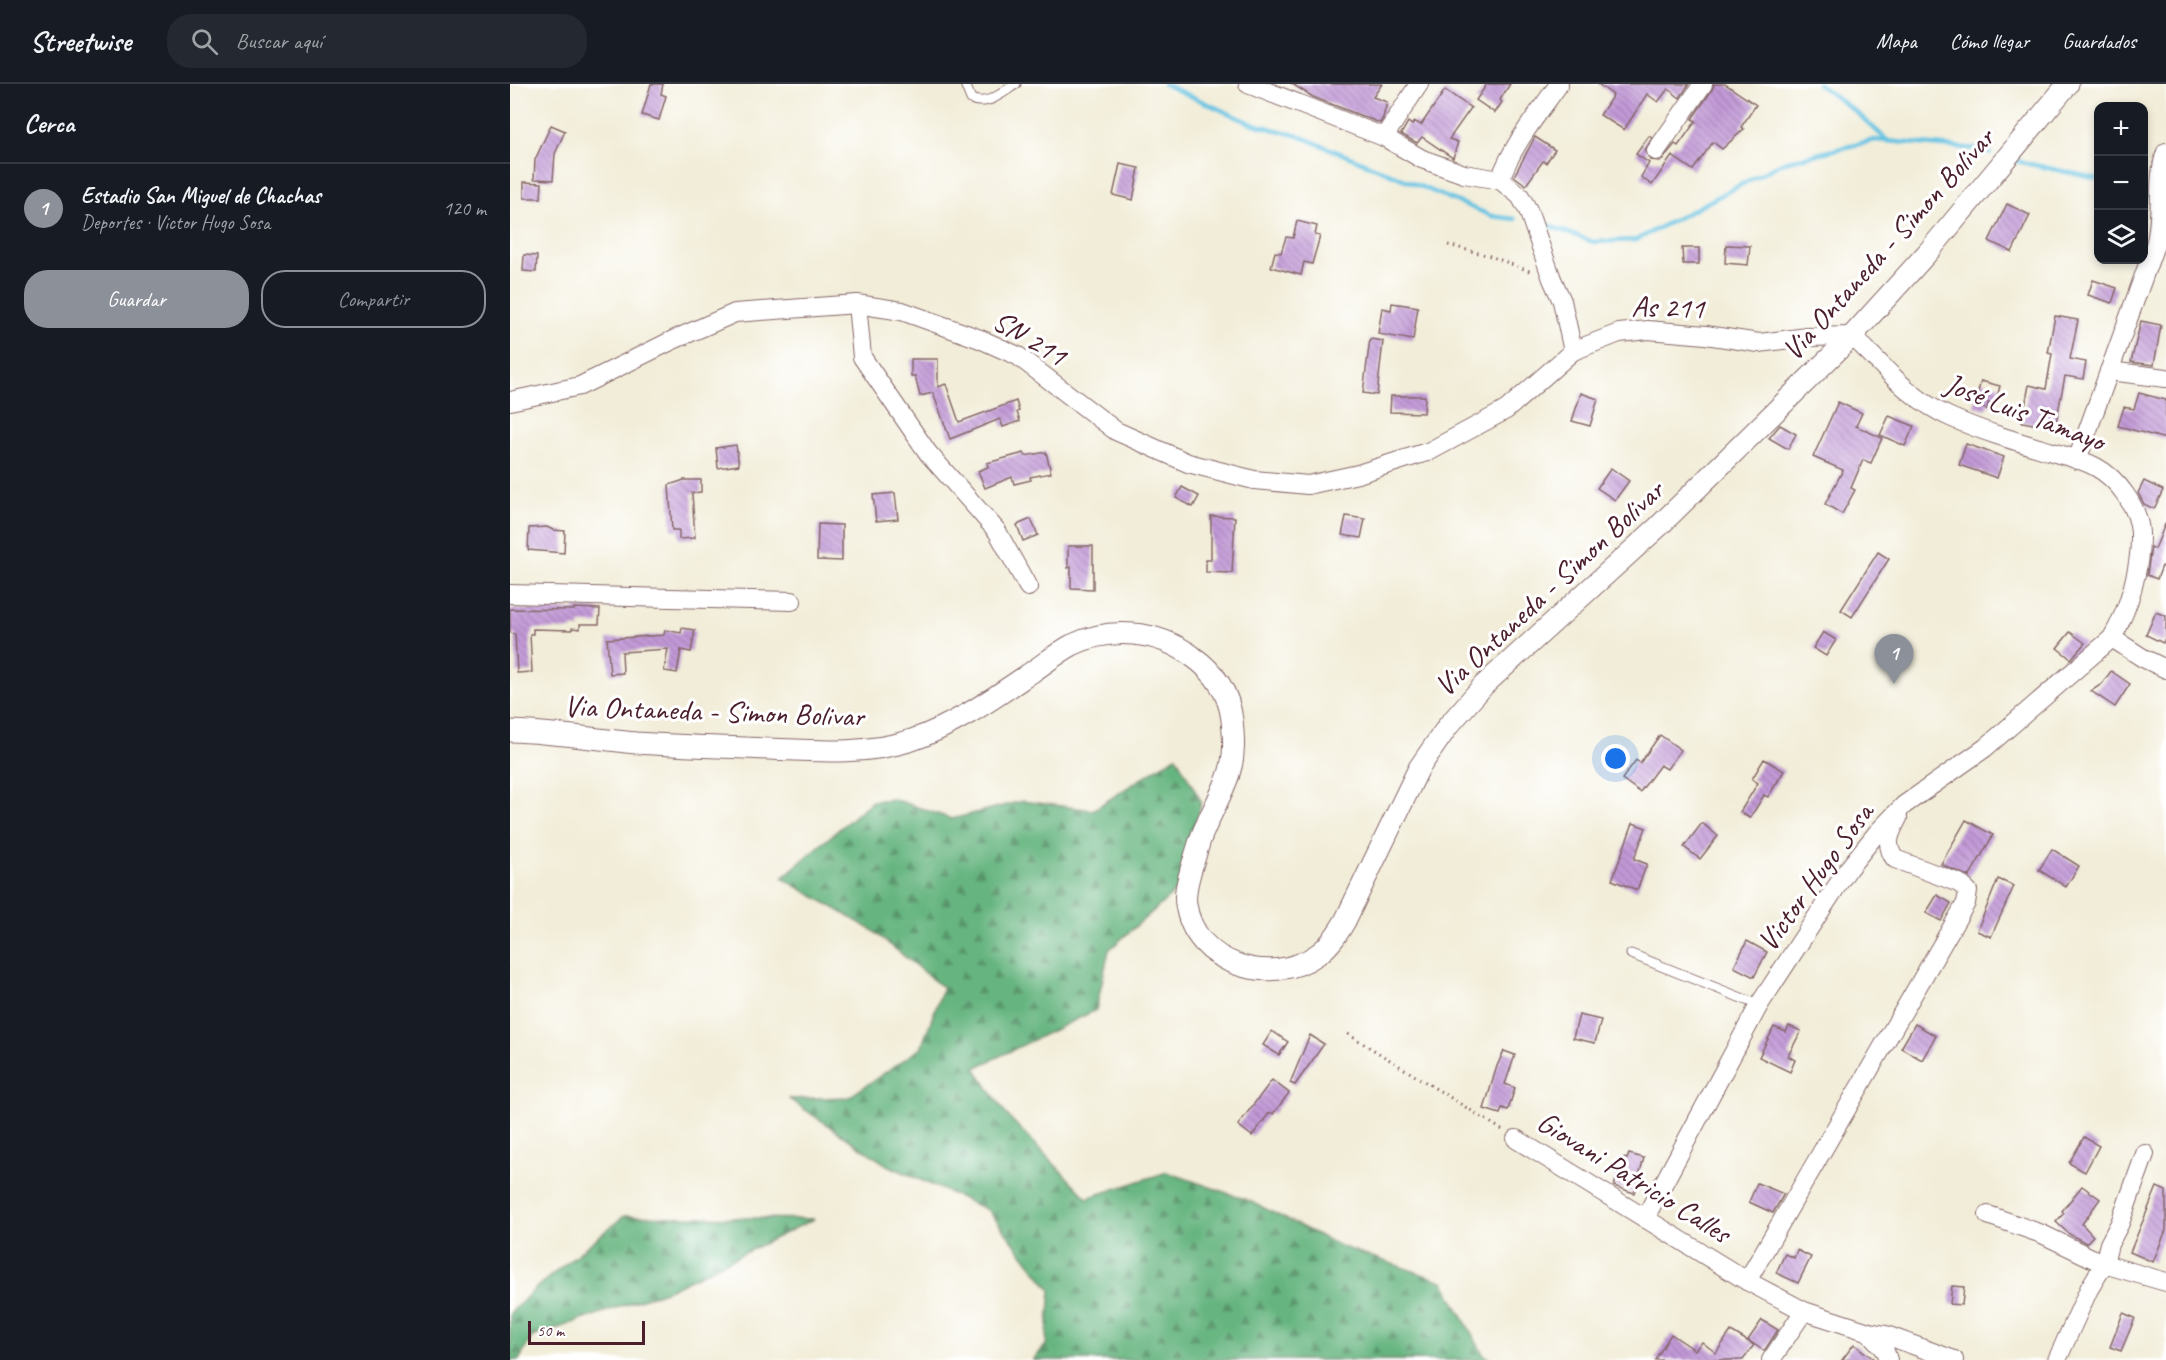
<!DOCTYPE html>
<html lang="es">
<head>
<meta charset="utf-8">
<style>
  :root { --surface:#171b24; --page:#242831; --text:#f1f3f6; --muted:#9ea1a6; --line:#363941; --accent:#8c9099 }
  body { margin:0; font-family:Caveat,sans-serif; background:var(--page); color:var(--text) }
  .controls { position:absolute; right:18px; top:18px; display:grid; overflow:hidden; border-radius:12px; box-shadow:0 3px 9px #0003 }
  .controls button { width:54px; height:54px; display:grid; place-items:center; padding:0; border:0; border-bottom:2px solid var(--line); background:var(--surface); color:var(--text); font:30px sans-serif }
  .scale { position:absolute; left:18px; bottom:15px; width:117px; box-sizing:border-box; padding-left:6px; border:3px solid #4a1f2b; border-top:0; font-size:16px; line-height:21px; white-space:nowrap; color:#4a1f2b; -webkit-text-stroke:4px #fff; paint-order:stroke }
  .you { position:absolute; left:1106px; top:675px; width:21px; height:21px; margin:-15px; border:4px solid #fff; border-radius:50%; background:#1a73e8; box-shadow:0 0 0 9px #1a73e833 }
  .badge { display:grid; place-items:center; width:39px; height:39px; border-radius:50%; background:var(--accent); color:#fff; font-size:20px; font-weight:700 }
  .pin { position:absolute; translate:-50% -50px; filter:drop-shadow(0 2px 3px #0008) }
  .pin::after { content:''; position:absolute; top:32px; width:21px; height:18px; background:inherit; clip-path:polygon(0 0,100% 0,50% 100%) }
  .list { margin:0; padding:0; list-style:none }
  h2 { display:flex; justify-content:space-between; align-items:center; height:78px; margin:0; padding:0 24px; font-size:26px }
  h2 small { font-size:20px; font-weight:400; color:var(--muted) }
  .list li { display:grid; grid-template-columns:39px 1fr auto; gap:18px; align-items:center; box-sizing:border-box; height:90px; padding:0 24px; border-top:2px solid var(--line) }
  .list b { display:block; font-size:22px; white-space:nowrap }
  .list p { margin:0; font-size:20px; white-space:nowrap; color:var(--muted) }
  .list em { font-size:20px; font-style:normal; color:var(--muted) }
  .actions { display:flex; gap:12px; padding:18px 24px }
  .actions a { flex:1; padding:14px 0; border:2px solid var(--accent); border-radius:24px; text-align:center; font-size:21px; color:var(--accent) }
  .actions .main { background:var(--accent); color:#fff }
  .icon { flex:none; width:33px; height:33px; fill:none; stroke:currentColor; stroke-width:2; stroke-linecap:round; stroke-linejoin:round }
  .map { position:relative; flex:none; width:1656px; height:1276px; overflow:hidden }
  header { display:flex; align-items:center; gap:36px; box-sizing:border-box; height:84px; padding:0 30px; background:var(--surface); border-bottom:2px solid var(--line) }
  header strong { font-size:28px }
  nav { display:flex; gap:33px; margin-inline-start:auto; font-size:21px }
  .search { width:420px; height:54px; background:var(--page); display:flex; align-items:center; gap:15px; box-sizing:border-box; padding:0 21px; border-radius:24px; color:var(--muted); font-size:22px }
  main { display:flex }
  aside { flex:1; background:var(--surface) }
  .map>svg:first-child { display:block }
  .forest { fill:url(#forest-firs); stroke:#586a56; stroke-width:1.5 }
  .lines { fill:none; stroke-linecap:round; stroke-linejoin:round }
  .stream { stroke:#64c2e2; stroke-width:4.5 }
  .building { fill:url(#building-back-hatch) }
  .service-casing { stroke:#856768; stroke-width:11 }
  .minor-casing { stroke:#856768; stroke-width:20 }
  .tertiary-casing { stroke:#856768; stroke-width:23 }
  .path { stroke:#856768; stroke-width:3; stroke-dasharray:1.5 4.5; stroke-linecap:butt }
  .service { stroke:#fff; stroke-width:9 }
  .minor { stroke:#fff; stroke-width:18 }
  .tertiary { stroke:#fff; stroke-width:21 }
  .labels { text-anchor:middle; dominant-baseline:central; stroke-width:6; stroke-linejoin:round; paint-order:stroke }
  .street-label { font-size:30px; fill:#4a1f2b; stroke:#fff }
</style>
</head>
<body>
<header>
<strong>Streetwise</strong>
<div class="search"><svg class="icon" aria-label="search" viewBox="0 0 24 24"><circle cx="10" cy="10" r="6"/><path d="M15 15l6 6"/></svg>Buscar aquí</div>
<nav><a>Mapa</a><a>Cómo llegar</a><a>Guardados</a></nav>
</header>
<main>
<aside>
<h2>Cerca<small></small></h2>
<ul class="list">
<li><span class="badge">1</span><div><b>Estadio San Miguel de Chachas</b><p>Deportes · Victor Hugo Sosa</p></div><em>120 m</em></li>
</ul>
<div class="actions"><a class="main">Guardar</a><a>Compartir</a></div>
</aside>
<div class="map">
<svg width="1656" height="1276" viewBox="0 0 1656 1276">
  <defs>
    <pattern id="forest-firs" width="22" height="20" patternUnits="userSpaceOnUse" patternTransform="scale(1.5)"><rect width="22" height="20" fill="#66b580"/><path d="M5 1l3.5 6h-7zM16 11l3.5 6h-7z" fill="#569369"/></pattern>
    <pattern id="building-back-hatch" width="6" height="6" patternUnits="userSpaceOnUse" patternTransform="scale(1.5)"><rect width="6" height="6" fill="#c29ad8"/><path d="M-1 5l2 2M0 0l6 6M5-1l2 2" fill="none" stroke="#a07daf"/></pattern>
  </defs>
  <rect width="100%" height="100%" fill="#fff"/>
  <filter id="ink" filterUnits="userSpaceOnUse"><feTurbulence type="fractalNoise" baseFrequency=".0167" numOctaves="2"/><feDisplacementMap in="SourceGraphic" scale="12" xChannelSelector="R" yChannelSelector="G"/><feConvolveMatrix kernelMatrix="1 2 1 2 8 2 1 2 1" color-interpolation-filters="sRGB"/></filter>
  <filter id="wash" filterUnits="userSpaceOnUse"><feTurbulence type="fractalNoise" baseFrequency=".008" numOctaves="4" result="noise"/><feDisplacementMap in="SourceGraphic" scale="24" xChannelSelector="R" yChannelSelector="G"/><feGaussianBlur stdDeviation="1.35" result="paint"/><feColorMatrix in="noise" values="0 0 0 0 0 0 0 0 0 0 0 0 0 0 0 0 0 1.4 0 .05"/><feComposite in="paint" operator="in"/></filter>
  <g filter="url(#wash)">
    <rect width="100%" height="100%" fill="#f2edd8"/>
    <g class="forest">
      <path d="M 666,672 L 691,717 L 675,799 L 599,866 L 586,926 L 465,984 L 496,1030 L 577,1114 L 657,1088 L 740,1117 L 830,1162 L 933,1197 L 973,1270 L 982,1276 L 523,1276 L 536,1261 L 541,1206 L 478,1126 L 377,1081 L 279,1015 L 339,1013 L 411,964 L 433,904 L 362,846 L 272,794 L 362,717 L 384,715 L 442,735 L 512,717 L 583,726 Z"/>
      <path d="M 114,1132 L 304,1135 L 158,1206 L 22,1253 L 9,1276 L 0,1276 L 0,1229 L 26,1204 Z"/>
    </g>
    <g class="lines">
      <g class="stream">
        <path d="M 654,0 L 740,39 L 789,52 L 982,132 L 1005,135"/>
        <path d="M 1308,0 L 1346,28 L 1378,57"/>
        <path d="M 1502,76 L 1588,95"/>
        <path d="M 1634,110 L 1643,113"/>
        <path d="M 1029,138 L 1083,158 L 1126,156 L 1274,78 L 1365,56 L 1467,65 L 1480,69"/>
      </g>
    </g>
    <g id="blocks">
      <g class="building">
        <path d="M 141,0 L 153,0 L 151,10 L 156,12 L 149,36 L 132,31 Z"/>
        <path d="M 782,0 L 872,0 L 863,13 L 877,18 L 873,34 L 870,39 L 803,13 Z"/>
        <path d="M 977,0 L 1000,0 L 990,16 L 992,18 L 985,29 L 966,16 Z"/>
        <path d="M 1088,0 L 1179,0 L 1170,14 L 1158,5 L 1148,18 L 1137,10 L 1114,46 L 1090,31 L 1103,11 Z"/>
        <path d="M 1204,0 L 1215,0 L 1246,21 L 1231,43 L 1234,45 L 1212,65 L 1203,58 L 1183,86 L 1162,72 L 1142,101 L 1131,93 L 1139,79 L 1126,70 L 1139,52 L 1142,54 L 1135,67 L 1140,76 L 1151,77 L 1165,60 L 1168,62 L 1186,37 L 1182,35 L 1202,6 Z"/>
        <path d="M 935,6 L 961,24 L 939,55 L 948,58 L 943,74 L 912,53 L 907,59 L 891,50 L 898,38 L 902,41 L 904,37 L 911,41 Z"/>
        <path d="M 41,41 L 55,47 L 45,70 L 43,96 L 24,95 L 25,76 Z"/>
        <path d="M 1025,53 L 1045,66 L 1036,79 L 1033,77 L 1016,101 L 1004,92 Z"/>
        <path d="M 610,80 L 629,84 L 623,116 L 603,111 Z"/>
        <path d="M 14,98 L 32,99 L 31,114 L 14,114 Z"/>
        <path d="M 1497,120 L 1520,131 L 1502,168 L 1479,157 Z"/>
        <path d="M 787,137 L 807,142 L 805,151 L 810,152 L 802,180 L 794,178 L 791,191 L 761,183 L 765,168 L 771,169 L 776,153 L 783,154 Z"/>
        <path d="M 1216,161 L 1240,162 L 1238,181 L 1215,179 Z"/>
        <path d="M 1172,164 L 1189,164 L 1189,180 L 1173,180 Z"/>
        <path d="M 14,171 L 27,172 L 26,188 L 13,187 Z"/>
        <path d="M 1583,196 L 1607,204 L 1602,219 L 1578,211 Z"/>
        <path d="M 882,219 L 908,223 L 903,256 L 868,250 L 872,224 L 881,226 Z"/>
        <path d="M 1545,232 L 1568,236 L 1560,275 L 1576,278 L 1573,295 L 1555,292 L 1545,344 L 1512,338 L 1519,301 L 1536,305 L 1542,270 L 1538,269 Z"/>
        <path d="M 1631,237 L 1651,241 L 1644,281 L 1621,278 Z"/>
        <path d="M 860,255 L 873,257 L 867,311 L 853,309 Z"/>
        <path d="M 401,275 L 428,275 L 428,303 L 436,300 L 449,338 L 506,317 L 509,327 L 507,328 L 510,337 L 493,343 L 490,335 L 440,355 L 423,309 L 410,312 L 405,292 L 401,292 Z"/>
        <path d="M 1471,297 L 1490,302 L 1485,321 L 1478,319 L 1477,325 L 1464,322 Z"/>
        <path d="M 1071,309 L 1088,315 L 1080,342 L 1062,337 Z"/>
        <path d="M 1629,309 L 1656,316 L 1656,355 L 1608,342 L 1614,323 L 1624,325 Z"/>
        <path d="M 881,312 L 915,312 L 914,329 L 880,328 Z"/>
        <path d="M 1328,318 L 1352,329 L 1346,342 L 1372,354 L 1361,379 L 1353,376 L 1341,404 L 1345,406 L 1332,430 L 1315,420 L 1333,386 L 1303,373 Z"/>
        <path d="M 1379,332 L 1404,342 L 1395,362 L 1370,351 Z"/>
        <path d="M 1270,341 L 1286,350 L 1278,365 L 1259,354 Z"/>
        <path d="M 1456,360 L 1494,373 L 1487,394 L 1449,381 Z"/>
        <path d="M 226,361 L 229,381 L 208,384 L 206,364 Z"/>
        <path d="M 536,368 L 541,389 L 520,393 L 521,396 L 504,400 L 502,393 L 475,404 L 468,387 L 478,383 L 477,379 L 514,369 L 515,372 Z"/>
        <path d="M 1101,384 L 1119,397 L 1105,416 L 1087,404 Z"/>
        <path d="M 174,396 L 191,396 L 191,408 L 182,409 L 185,454 L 169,455 L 169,446 L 162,446 L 159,401 Z"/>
        <path d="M 1634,397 L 1653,406 L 1644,425 L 1634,420 L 1628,409 Z"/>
        <path d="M 672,403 L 689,412 L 683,423 L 666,414 Z"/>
        <path d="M 385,409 L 388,435 L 366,437 L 363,411 Z"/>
        <path d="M 701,432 L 725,433 L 722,489 L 696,488 L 696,476 L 701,476 Z"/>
        <path d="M 836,432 L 855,435 L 851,454 L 832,451 Z"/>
        <path d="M 521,435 L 528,451 L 513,457 L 507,441 Z"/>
        <path d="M 1656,438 L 1656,484 L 1652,482 L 1647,495 L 1637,491 L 1641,463 L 1645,465 Z"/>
        <path d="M 308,440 L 332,441 L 332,477 L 307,476 Z"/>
        <path d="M 37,443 L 43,446 L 55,447 L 54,469 L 18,466 L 19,444 Z"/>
        <path d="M 558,462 L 583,462 L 583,505 L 561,504 L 561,483 L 558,484 Z"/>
        <path d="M 1368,468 L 1379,475 L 1342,533 L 1331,526 Z"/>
        <path d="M 64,524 L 90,525 L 89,540 L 70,540 L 70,545 L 62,544 L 62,546 L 23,545 L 23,550 L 20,550 L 22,588 L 7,589 L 5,550 L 0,549 L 0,525 L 64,526 Z"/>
        <path d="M 1646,528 L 1656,532 L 1656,552 L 1653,559 L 1636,551 Z"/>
        <path d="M 172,544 L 185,546 L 181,568 L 171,566 L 167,589 L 154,587 L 158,565 L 112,568 L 113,589 L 100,590 L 97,555 L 154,551 L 155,546 L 171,549 Z"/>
        <path d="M 1313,548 L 1326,556 L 1316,572 L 1303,564 Z"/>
        <path d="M 1560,548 L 1575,559 L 1561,575 L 1547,564 Z"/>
        <path d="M 1601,587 L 1620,600 L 1605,623 L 1581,607 L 1592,600 Z"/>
        <path d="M 1150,651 L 1171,666 L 1157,685 L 1150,681 L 1130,708 L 1112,695 L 1126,676 L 1130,679 Z"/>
        <path d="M 1254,675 L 1274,687 L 1258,713 L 1254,711 L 1240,734 L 1230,728 L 1248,699 L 1242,695 Z"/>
        <path d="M 1456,736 L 1483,751 L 1459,793 L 1431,780 Z"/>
        <path d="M 1123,739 L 1136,744 L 1124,775 L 1137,780 L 1127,806 L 1102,796 Z"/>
        <path d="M 1192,739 L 1208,752 L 1190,775 L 1174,763 Z"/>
        <path d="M 1542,765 L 1569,782 L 1556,803 L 1529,786 Z"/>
        <path d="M 1488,795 L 1504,802 L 1481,853 L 1467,847 Z"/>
        <path d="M 1427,811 L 1441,819 L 1431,837 L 1416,829 Z"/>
        <path d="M 1237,857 L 1257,868 L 1244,893 L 1224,883 Z"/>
        <path d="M 1069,931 L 1091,936 L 1085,959 L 1063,954 Z"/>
        <path d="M 1405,940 L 1426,952 L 1412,976 L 1391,964 Z"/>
        <path d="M 1279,942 L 1291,947 L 1278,972 L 1285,976 L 1280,988 L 1249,973 L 1264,943 L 1276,948 Z"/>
        <path d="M 762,947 L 778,958 L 769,971 L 753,961 Z"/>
        <path d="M 800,951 L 814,960 L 785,1001 L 780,999 Z"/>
        <path d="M 994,967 L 1005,971 L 995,1000 L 1005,1004 L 998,1026 L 992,1024 L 990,1030 L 974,1025 L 987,982 Z"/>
        <path d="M 762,996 L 779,1009 L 763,1030 L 760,1028 L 742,1052 L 728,1041 Z"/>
        <path d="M 1574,1053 L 1589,1062 L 1575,1088 L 1559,1079 Z"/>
        <path d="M 1119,1070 L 1134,1074 L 1124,1109 L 1104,1102 L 1113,1074 L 1117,1075 Z"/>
        <path d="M 1247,1099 L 1274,1110 L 1263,1129 L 1239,1118 Z"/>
        <path d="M 1572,1102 L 1590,1115 L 1572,1140 L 1583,1152 L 1576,1159 L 1559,1150 L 1546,1138 L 1554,1129 L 1552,1127 Z"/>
        <path d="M 1647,1103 L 1656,1107 L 1656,1146 L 1643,1178 L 1620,1168 Z"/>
        <path d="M 1287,1166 L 1301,1173 L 1288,1199 L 1266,1189 L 1275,1170 L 1284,1174 Z"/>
        <path d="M 1442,1202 L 1454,1203 L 1452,1221 L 1440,1220 Z"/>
        <path d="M 1613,1229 L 1625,1234 L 1611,1267 L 1600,1263 Z"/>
        <path d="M 1252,1236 L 1268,1246 L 1254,1267 L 1238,1256 Z"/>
        <path d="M 1221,1247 L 1244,1261 L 1233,1276 L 1145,1276 L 1161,1250 L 1185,1266 L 1192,1258 L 1206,1269 Z"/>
        <path d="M 1344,1260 L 1365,1276 L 1332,1276 Z"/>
      </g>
    </g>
  </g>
  <g filter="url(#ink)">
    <use href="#blocks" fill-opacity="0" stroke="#856768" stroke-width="1.5"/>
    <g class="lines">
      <g class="service-casing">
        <g id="service">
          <path d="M 455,0 L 461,15 C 477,23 493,8 506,0"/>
          <path d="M 1121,870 L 1249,921"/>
        </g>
      </g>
      <g class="minor-casing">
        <g id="minor">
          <path d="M 738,0 L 874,53 L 912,75 L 954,90 L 990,96"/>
          <path d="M 1049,0 C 1028,30 1002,61 990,96 L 1010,112 L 1018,126 L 1042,195 L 1052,217 L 1063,267"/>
          <path d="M 874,53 L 909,0"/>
          <path d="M 1146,67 L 1193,0"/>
          <path d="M 347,220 L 352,273 L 418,369 L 487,447 L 518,503"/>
          <path d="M 1599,287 L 1656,294"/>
          <path d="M 0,317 L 70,302 L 163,256 L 225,229 L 347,220 L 392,227 L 470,255 L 508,272 L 606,347 L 678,379 L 744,396 L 798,401 L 848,390 L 920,367 L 996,326 L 1063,267 L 1109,249 L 1138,246 L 1196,251 L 1249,259 L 1297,253 L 1342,252 C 1376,283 1396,313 1440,333 C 1471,347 1505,357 1539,367 C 1554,372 1572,375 1586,383 C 1608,395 1629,424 1630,449 C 1631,484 1619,524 1602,554 L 1633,574 L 1656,585"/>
          <path d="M 1567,376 L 1645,161 C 1654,130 1645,98 1656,68"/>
          <path d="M 0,510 L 282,517"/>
          <path d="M 1006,1055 L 1237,1197 L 1294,1227 L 1359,1248 L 1375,1267 L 1378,1276"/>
          <path d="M 1478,1131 L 1532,1150 L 1594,1180 L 1656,1198"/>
          <path d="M 1135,1134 L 1249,921 L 1338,785 L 1366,750 L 1394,721 L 1475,664 L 1602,554"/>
          <path d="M 1237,1197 L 1456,819 L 1458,807 L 1449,799 L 1385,775 C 1374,760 1380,749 1388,734"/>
          <path d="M 1359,1248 L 1376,1251 L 1444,1276"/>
          <path d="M 1261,1276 L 1294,1227"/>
          <path d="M 1547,1276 L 1579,1205 L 1594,1180 L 1599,1160 L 1610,1139 L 1635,1070"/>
        </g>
      </g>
      <g class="tertiary-casing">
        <path id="tertiary" d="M 0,647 C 42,648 84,655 126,659 C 170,662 214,663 259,665 C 305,667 357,671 402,656 C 446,641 485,613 522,588 C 535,579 549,568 562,561 C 601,542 648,547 682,572 C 705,588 719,609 722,636 C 724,655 725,672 719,690 C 711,713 698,734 690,756 C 687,766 684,776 681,785 C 678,797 674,808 676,820 C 684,881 762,904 808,870 C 820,862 828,849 835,837 L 909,684 L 938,642 L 974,601 L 1148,443 L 1342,252 L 1419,167 L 1558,0"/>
      </g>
      <g class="path">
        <path d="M 938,161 L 980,172 L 1022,188"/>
        <path d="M 838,950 L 994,1047"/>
      </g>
      <use href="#service" class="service"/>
      <use href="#minor" class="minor"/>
      <use href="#tertiary" class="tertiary"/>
    </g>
  </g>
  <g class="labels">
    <g class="street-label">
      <text transform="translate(1378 160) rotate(-48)">Via Ontaneda - Simon Bolivar</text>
      <text transform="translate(1158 223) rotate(2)">As 211</text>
      <text transform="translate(520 254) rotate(31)">SN 211</text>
      <text transform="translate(1515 328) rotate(21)">José Luis Tamayo</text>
      <text transform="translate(1039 504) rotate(-43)">Via Ontaneda - Simon Bolivar</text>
      <text transform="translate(204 627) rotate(2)">Via Ontaneda - Simon Bolivar</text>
      <text transform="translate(1305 793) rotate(-54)">Victor Hugo Sosa</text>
      <text transform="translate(1124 1093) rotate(32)">Giovani Patricio Calles</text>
    </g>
  </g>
</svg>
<div class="controls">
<button>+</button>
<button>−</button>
<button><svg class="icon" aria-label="layers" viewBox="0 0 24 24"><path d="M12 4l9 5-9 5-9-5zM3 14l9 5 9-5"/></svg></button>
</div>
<div class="scale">50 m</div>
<div class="you"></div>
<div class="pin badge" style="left:1384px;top:600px">1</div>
</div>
</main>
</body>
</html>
